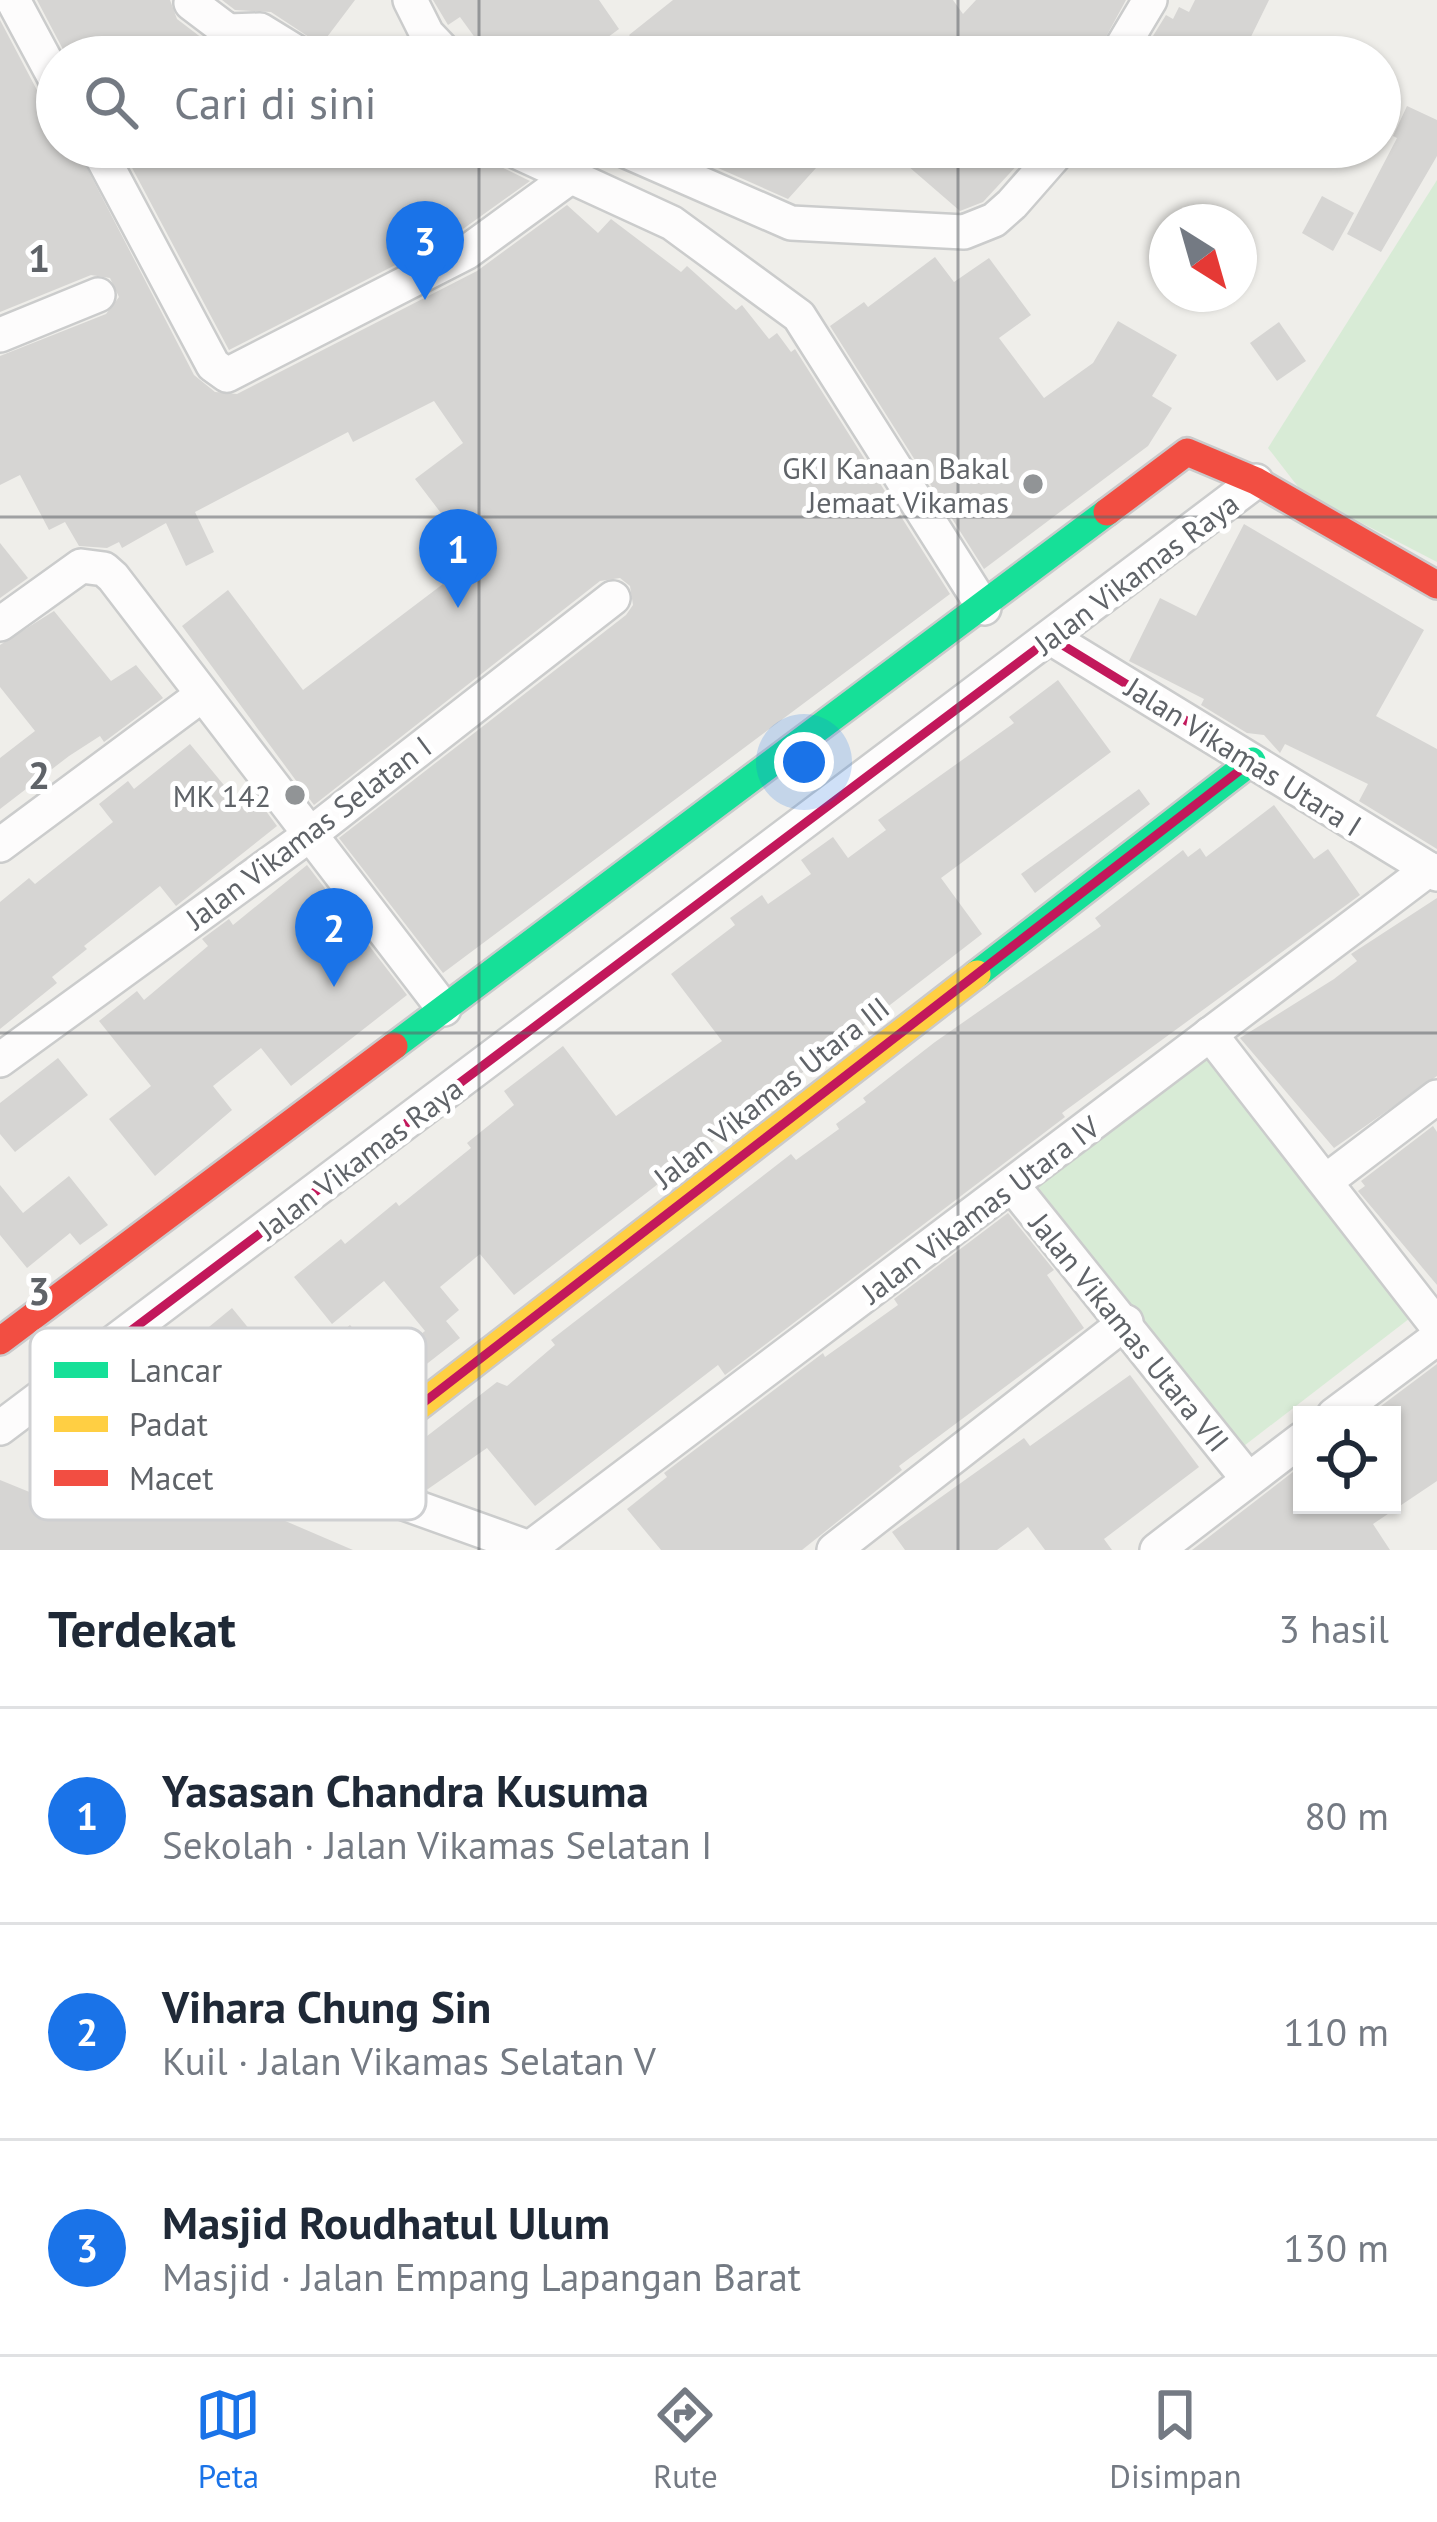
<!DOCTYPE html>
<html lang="id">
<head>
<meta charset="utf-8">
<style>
  :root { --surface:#fff; --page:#f6f6f7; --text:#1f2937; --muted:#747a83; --line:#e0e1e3; --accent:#1a73e8 }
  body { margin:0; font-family:"PT Sans",sans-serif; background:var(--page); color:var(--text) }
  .controls { position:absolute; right:36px; bottom:36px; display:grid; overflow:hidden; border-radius:0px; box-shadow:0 3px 9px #0004 }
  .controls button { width:108px; height:108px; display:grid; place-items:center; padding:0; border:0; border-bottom:3px solid var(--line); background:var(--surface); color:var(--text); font:60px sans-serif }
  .compass { position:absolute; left:1149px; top:204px; width:108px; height:108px; border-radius:50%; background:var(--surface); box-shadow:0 3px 9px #0004; rotate:143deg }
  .you { position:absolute; left:804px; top:762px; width:42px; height:42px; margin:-30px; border:9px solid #fff; border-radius:50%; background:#1a73e8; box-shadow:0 0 0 18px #1a73e833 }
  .badge { display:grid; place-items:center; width:78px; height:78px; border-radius:50%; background:var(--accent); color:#fff; font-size:39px; font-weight:700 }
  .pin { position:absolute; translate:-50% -99px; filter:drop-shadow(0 3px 6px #0008) }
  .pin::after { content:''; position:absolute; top:63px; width:42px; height:36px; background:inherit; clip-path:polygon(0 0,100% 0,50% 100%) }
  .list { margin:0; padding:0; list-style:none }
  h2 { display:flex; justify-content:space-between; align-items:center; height:156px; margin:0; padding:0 48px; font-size:51px }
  h2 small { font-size:39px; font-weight:400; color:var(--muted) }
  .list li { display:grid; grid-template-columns:78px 1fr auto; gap:36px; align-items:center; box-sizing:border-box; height:216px; padding:0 48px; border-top:3px solid var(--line) }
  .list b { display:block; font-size:45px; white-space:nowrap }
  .list p { margin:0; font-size:39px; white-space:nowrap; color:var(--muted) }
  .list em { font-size:39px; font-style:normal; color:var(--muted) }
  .icon { flex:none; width:66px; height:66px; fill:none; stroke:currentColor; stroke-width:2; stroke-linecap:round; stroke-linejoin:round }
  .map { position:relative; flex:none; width:1437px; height:1550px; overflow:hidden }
  .search { position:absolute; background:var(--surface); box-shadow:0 3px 9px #0004; left:36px; right:36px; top:36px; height:132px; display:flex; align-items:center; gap:30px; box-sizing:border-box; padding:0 42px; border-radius:66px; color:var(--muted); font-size:45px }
  .sheet { height:804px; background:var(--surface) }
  nav { display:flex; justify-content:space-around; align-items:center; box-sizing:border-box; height:168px; border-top:3px solid var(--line); background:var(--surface); font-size:33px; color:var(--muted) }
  nav a { display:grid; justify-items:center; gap:6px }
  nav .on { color:var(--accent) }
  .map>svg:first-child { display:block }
  .green { fill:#d8ebd6 }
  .building { fill:#d6d5d3 }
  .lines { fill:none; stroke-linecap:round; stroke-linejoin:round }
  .street-casing { stroke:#cbcccc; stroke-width:38 }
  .fast-casing { stroke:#cacacb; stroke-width:32 }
  .slow-casing { stroke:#cacacb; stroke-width:32 }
  .jam-casing { stroke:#cacacb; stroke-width:32 }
  .street { stroke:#fdfcfc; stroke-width:33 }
  .fast { stroke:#16e098; stroke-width:27 }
  .slow { stroke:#ffcf43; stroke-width:27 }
  .jam { stroke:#f24e42; stroke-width:27 }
  .marked { fill:none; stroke:#c2185b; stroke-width:9; stroke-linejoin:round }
  .grid { fill:none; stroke:#5f6368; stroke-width:3; stroke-opacity:0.55 }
  .poi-dot { fill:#919496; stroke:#fff; stroke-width:4.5 }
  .labels { text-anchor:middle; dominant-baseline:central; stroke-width:10; stroke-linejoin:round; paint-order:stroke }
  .poi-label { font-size:30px; fill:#5f6368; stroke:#fff; text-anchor:end }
  .street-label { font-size:30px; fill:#5f6368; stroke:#fff }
  .key { fill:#fff; stroke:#cfd0d2; stroke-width:3 }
  .key-label { font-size:33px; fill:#5f6368 }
  .grid-label { font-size:39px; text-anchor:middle; font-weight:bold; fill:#5f6368; stroke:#fff; stroke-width:10; stroke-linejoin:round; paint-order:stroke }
</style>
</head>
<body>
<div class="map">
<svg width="1437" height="1550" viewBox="0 0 1437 1550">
  <rect width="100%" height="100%" fill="#efeeea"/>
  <g class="green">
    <path d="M 1437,180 L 1437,562 L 1302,492 L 1268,448 Z"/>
    <path d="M 1204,1044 L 1414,1315 L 1240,1449 L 1031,1178 Z"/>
  </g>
  <g class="building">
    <path d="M 37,0 L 170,0 L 177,19 L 215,48 L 264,57 L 67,57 Z"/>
    <path d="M 222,0 L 355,0 L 321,45 L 271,12 L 235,10 Z"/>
    <path d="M 433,0 L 599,0 L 619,29 L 581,57 L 489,57 L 460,17 L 448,25 Z"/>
    <path d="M 673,0 L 953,0 L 963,14 L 976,0 L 1126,0 L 1095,57 L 646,57 L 629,35 Z"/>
    <path d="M 1195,0 L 1269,0 L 1241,57 L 1205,57 L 1180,45 L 1175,57 L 1140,57 L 1166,15 L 1173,19 L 1179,7 L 1189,12 Z"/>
    <path d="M 0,20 L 38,92 L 57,103 L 57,147 L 76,147 L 194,375 L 215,392 L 237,394 L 477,271 L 567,205 L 598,233 L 611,219 L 681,272 L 687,266 L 736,310 L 742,305 L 769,339 L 777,333 L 791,352 L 795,349 L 950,594 L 443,973 L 339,838 L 626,615 L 633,605 L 630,586 L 620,578 L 600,581 L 314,805 L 182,626 L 228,590 L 303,690 L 476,559 L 415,479 L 463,443 L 434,401 L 353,442 L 348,432 L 195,512 L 214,552 L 186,566 L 166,523 L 122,548 L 119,542 L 107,548 L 79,546 L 65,522 L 49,530 L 20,475 L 0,485 L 0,356 L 106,314 L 119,297 L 110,278 L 91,275 L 0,312 Z"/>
    <path d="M 1407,106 L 1437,120 L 1437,156 L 1381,252 L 1347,234 L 1397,138 L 1393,136 Z"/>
    <path d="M 121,147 L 457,147 L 471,165 L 486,150 L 497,165 L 530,181 L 456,234 L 229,350 Z"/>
    <path d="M 685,147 L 823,147 L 809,162 L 816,168 L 788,199 L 700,160 Z"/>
    <path d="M 886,147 L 1034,147 L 983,202 L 960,211 Z"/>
    <path d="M 1322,196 L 1354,213 L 1333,251 L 1302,233 Z"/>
    <path d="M 935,257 L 954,282 L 989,258 L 1031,315 L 999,338 L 1044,398 L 1093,363 L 1118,321 L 1177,355 L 1152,396 L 1172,408 L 1148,446 L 984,569 L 830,326 L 864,302 L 868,307 Z"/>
    <path d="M 1279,322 L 1306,361 L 1277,381 L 1250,343 Z"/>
    <path d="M 1244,524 L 1424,630 L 1376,716 L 1437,749 L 1437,849 L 1359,801 L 1368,784 L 1285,744 L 1280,753 L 1264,735 L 1247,733 L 1201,705 L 1204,699 L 1129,661 L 1160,598 L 1196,616 Z"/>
    <path d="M 0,543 L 28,578 L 0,598 Z"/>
    <path d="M 54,611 L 111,681 L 136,665 L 163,698 L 104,742 L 100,736 L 69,756 L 0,809 L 0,758 L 35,731 L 0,687 L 0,645 Z"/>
    <path d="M 1058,680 L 1111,752 L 941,878 L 982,934 L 514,1295 L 480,1254 L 440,1287 L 459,1310 L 446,1321 L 460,1338 L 387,1395 L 381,1387 L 308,1446 L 284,1438 L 231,1372 L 191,1404 L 174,1398 L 153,1373 L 232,1308 L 288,1376 L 350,1325 L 382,1363 L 425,1331 L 384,1281 L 332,1324 L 294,1277 L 341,1239 L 345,1244 L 396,1202 L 399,1206 L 471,1148 L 467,1143 L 514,1105 L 504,1091 L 563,1046 L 616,1116 L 722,1041 L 671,974 L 735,925 L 730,918 L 762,895 L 768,904 L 811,874 L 801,860 L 833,837 L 848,858 L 886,830 L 878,820 L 1014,723 L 1009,717 Z"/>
    <path d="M 190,744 L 247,813 L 260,803 L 277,826 L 176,906 L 160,886 L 84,946 L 87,949 L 52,977 L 57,983 L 0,1029 L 0,902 L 29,878 L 35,884 L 113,822 L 99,804 L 128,781 L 134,789 Z"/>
    <path d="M 1139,789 L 1150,804 L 1035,893 L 1021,874 Z"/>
    <path d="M 1274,805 L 1314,859 L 1328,849 L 1360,895 L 1062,1113 L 1065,1117 L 725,1375 L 718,1365 L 535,1506 L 487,1448 L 428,1489 L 395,1478 L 387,1467 L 497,1382 L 507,1386 L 555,1345 L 551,1340 L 791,1154 L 796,1160 L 839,1129 L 836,1124 L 866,1102 L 863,1098 L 935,1042 L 1101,926 L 1095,918 L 1183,850 L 1188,857 L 1200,848 L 1206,857 Z"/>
    <path d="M 307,865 L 407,995 L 291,1086 L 261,1048 L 213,1086 L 232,1110 L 155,1176 L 109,1119 L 151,1086 L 99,1021 L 137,991 L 144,1000 L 208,946 L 202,939 L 229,919 L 233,925 Z"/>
    <path d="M 1437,898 L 1437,1076 L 1334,1148 L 1240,1038 L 1334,979 L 1357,961 L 1351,954 Z"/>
    <path d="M 58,1058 L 88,1095 L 15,1152 L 0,1134 L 0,1103 Z"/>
    <path d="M 1433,1126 L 1437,1132 L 1437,1285 L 1358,1191 L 1365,1186 L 1361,1181 Z"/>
    <path d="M 69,1176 L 108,1225 L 80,1245 L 70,1233 L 27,1268 L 0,1235 L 0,1185 L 23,1213 Z"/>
    <path d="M 1008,1213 L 1054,1270 L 1047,1275 L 1084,1328 L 899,1466 L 902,1470 L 802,1550 L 661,1550 L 627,1509 L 667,1477 L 664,1473 L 823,1353 L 825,1357 L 898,1305 L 894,1299 Z"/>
    <path d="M 1437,1364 L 1437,1481 L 1373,1524 L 1390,1550 L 1192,1550 L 1302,1465 L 1302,1505 L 1392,1505 L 1392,1415 L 1369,1415 Z"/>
    <path d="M 1130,1375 L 1199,1467 L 1104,1539 L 1112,1550 L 1045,1550 L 1028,1527 L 997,1550 L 905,1550 L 892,1532 L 1024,1438 L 1030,1446 Z"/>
    <path d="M 82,1435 L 228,1500 L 232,1489 L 265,1503 L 262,1511 L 353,1550 L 0,1550 L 0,1480 L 54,1502 Z"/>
  </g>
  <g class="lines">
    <g class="street-casing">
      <g id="street">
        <path d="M 13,0 L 57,82"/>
        <path d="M 410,0 L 427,34 L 449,57"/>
        <path d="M 191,3 L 228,31 L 260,30 L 304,57"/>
        <path d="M 1116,57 L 1150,0"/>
        <path d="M 97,147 L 213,365 L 227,375 L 467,252 L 570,177"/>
        <path d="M 507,147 L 672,223 L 799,316 L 984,608"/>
        <path d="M 617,147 L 791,223 L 964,232 L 994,220 L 1012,204 L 1062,147"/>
        <path d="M 0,335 L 98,295"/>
        <path d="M 0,624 L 81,566 L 104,569 L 113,577 L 444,1009"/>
        <path d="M 1051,638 L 1437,874"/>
        <path d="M 0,845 L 202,695"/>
        <path d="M 1210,1034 L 1437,1326"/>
        <path d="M 0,1060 L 308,836 L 613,598"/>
        <path d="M 1326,1181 L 1437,1097"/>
        <path d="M 1012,1185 L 1248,1479"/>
        <path d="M 64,1381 L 535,1550"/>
        <path d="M 1334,1415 L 1437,1338"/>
        <path d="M 0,1428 L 1256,481"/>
        <path d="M 530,1548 L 1429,869"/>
        <path d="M 834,1550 L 1126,1322"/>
        <path d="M 1157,1550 L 1302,1439"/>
      </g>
    </g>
    <g class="fast-casing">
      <g id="fast">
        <path d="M 977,974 L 1252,761"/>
        <path d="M 394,1046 L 1107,512"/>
      </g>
    </g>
    <g class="slow-casing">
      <path id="slow" d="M 330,1475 L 977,974"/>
    </g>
    <g class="jam-casing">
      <g id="jam">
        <path d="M 1107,512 L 1187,452 L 1256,481 L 1437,585"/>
        <path d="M 0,1341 L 394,1046"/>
      </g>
    </g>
    <use href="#street" class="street"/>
    <use href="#fast" class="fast"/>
    <use href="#slow" class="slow"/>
    <use href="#jam" class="jam"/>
  </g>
  <path class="marked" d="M 1051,638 L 1252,761 L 330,1475 L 64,1381 Z"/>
  <path class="grid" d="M 479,0 L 479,57M 958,0 L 958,57M 479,147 L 479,1550M 958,147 L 958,1550M 0,517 L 1437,517M 0,1033 L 1437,1033"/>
  <g class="poi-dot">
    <circle cx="1033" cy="484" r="12"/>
    <circle cx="295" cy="795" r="12"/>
  </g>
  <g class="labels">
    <g class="poi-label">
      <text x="1009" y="467">GKI Kanaan Bakal<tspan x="1009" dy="34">Jemaat Vikamas</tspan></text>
      <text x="271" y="795">MK 142</text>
    </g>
    <g class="street-label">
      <text transform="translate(1136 573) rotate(-37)">Jalan Vikamas Raya</text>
      <text transform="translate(1244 756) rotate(32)">Jalan Vikamas Utara I</text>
      <text transform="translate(308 832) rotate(-37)">Jalan Vikamas Selatan I</text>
      <text transform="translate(771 1092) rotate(-38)">Jalan Vikamas Utara III</text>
      <text transform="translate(360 1158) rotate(-37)">Jalan Vikamas Raya</text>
      <text transform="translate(980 1209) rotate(-37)">Jalan Vikamas Utara IV</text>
      <text transform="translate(1130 1332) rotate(51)">Jalan Vikamas Utara VII</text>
    </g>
  </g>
  <rect x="30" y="1328" width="396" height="192" rx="18" class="key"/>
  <rect x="54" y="1362" width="54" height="16" fill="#16e098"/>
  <rect x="54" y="1416" width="54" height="16" fill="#ffcf43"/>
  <rect x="54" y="1470" width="54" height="16" fill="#f24e42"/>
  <g class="key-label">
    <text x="129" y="1382">Lancar</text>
    <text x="129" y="1436">Padat</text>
    <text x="129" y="1490">Macet</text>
  </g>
  <g class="grid-label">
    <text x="39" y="272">1</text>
    <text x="39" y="789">2</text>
    <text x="39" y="1305">3</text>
  </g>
</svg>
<div class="controls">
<button><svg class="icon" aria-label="locate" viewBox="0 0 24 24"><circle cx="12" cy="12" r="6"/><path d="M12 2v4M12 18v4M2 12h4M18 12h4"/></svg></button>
</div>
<svg class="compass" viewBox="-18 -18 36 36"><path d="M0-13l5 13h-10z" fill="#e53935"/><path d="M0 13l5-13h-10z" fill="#747a83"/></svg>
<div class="you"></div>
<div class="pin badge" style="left:458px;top:608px">1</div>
<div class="pin badge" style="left:334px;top:987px">2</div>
<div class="pin badge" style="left:425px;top:300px">3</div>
<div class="search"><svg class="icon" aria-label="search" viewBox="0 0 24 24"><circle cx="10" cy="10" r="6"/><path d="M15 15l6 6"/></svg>Cari di sini</div>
</div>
<section class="sheet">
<h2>Terdekat<small>3 hasil</small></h2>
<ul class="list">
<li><span class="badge">1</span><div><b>Yasasan Chandra Kusuma</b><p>Sekolah · Jalan Vikamas Selatan I</p></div><em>80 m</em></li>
<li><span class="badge">2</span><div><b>Vihara Chung Sin</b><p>Kuil · Jalan Vikamas Selatan V</p></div><em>110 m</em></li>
<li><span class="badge">3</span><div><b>Masjid Roudhatul Ulum</b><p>Masjid · Jalan Empang Lapangan Barat</p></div><em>130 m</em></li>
</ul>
</section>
<nav>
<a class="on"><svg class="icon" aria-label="map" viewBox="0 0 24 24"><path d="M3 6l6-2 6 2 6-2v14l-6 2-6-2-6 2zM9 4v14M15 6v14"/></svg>Peta</a>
<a><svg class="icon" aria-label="directions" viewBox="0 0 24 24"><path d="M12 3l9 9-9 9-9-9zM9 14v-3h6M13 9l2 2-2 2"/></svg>Rute</a>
<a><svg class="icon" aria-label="saved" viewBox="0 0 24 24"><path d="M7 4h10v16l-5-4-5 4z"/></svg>Disimpan</a>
</nav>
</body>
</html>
